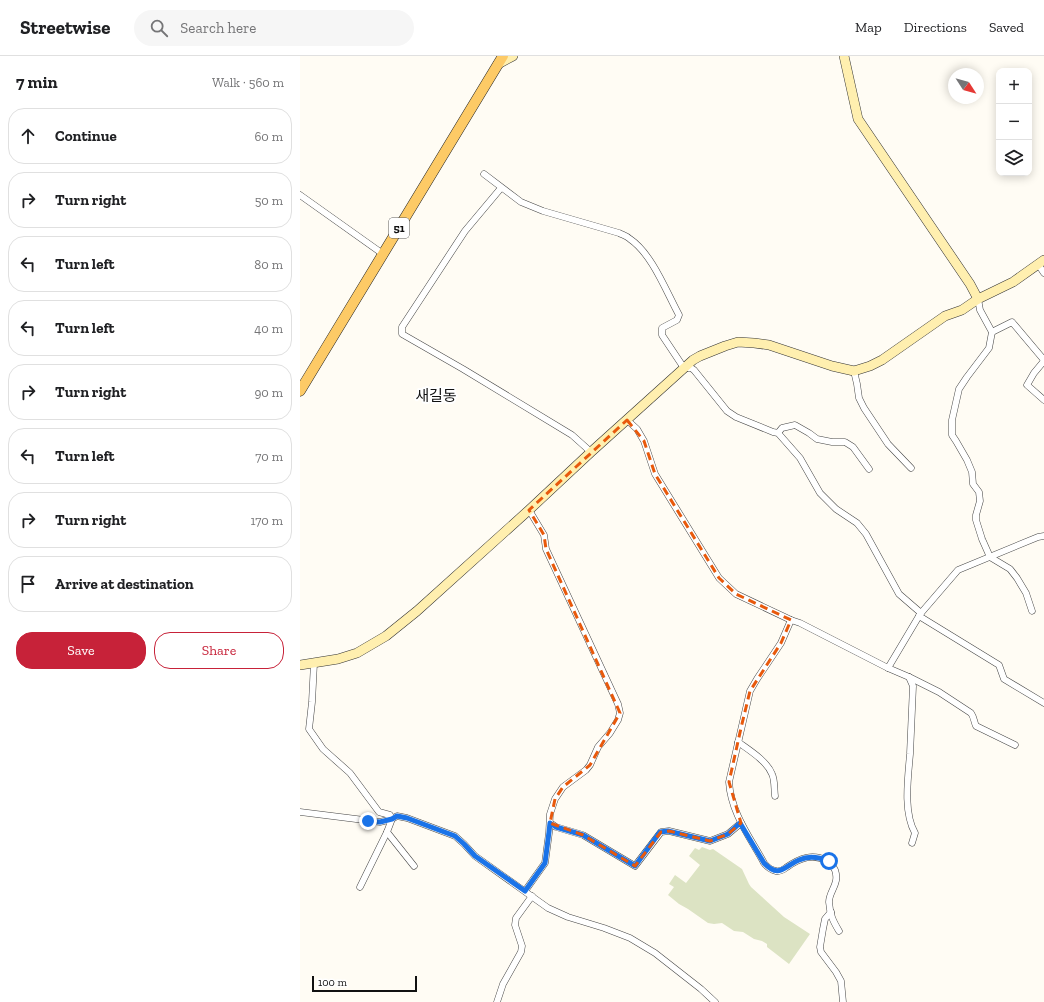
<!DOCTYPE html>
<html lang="en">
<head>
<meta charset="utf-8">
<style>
  :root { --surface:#fff; --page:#f6f6f6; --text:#202124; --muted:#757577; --line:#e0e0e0; --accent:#c72239 }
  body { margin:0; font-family:"Zilla Slab","Noto Sans KR",serif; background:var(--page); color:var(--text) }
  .controls { position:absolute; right:12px; top:12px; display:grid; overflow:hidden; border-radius:8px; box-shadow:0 2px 10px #0003 }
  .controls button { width:36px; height:36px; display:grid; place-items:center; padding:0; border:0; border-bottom:1px solid var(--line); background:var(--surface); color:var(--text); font:20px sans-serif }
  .compass { position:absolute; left:648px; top:12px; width:36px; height:36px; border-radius:50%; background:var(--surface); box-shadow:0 2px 10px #0003; rotate:126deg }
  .scale { position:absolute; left:12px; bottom:10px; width:105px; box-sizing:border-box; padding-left:4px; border:2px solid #111; border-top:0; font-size:11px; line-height:14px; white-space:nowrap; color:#111; -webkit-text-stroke:3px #fff; paint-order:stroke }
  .stop { position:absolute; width:12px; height:12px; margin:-9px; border:3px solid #1a73e8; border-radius:50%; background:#fff }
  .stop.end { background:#1a73e8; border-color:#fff; box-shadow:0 1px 4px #0008 }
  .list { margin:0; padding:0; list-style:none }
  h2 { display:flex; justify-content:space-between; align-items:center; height:52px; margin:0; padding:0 16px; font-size:17px }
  h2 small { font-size:13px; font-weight:400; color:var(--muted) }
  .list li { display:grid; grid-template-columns:26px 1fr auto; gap:12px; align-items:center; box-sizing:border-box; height:56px; margin:0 8px 8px; padding:0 8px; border:1px solid var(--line); border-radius:16px }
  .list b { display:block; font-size:15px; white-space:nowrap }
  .list em { font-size:13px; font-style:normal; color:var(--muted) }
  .actions { display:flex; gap:8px; padding:12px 16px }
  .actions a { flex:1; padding:9px 0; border:1px solid var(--accent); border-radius:16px; text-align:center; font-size:14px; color:var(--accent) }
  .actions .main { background:var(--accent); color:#fff }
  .icon { flex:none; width:22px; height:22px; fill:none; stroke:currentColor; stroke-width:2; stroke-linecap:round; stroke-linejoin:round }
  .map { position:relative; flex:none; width:744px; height:946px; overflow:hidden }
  header { display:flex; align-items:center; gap:24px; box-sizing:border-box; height:56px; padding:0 20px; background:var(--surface); border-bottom:1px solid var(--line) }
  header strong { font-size:19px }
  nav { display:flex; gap:22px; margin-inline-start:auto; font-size:14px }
  .search { width:280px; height:36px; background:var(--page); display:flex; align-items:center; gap:10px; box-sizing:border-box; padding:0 14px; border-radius:22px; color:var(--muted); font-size:15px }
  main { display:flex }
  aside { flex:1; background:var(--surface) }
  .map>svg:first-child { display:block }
  .cemetery { fill:#dce3c3 }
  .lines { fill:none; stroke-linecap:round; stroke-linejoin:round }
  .street-casing { stroke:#444; stroke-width:7 }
  .secondary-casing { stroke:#333; stroke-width:10 }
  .primary-casing { stroke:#222; stroke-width:11 }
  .street { stroke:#fff; stroke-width:6 }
  .secondary { stroke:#ffefaf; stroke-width:9 }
  .primary { stroke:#fdca66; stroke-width:10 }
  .route { stroke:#1a73e8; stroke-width:5 }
  .marked { fill:none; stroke:#e8590c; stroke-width:3; stroke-dasharray:8 5; stroke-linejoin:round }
  .labels { text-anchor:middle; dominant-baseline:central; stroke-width:4; stroke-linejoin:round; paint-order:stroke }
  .shield { fill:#fff; stroke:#585858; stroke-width:1 }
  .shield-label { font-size:12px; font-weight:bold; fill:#111 }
  .quarter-label { font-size:15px; fill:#111; stroke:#fff }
</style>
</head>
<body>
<header>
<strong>Streetwise</strong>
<div class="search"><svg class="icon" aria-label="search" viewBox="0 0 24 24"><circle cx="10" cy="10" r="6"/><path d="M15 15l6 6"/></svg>Search here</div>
<nav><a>Map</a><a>Directions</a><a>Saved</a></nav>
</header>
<main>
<aside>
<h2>7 min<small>Walk · 560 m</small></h2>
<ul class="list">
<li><svg class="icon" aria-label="ahead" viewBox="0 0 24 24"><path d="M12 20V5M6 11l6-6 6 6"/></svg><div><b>Continue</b></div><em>60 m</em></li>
<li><svg class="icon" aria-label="right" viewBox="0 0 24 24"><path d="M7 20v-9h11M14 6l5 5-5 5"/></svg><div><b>Turn right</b></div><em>50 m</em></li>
<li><svg class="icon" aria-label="left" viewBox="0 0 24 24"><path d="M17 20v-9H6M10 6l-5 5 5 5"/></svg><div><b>Turn left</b></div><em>80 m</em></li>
<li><svg class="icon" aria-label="left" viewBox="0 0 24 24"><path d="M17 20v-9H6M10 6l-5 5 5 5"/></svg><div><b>Turn left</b></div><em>40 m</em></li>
<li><svg class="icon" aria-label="right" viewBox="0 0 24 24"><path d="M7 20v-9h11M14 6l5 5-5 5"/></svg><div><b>Turn right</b></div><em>90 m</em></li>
<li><svg class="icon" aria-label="left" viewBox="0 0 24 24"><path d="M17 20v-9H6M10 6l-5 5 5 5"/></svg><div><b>Turn left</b></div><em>70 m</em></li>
<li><svg class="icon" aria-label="right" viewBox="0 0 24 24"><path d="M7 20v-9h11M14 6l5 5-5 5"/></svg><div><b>Turn right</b></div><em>170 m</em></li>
<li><svg class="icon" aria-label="arrive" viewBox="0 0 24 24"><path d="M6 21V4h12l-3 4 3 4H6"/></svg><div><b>Arrive at destination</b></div></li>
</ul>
<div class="actions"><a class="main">Save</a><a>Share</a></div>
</aside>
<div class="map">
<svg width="744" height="946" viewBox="0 0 744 946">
  <rect width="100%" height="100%" fill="#fffcf4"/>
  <path class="cemetery" d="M 402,791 L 410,794 L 413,793 L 442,813 L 449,828 L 451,831 L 484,861 L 510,878 L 489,908 L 467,891 L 467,888 L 462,885 L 454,883 L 443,876 L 434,875 L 422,867 L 414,868 L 408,867 L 388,853 L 379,848 L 368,839 L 374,831 L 369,828 L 375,819 L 386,827 L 400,809 L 389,800 L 395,792 L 399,794 Z"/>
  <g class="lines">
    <g class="street-casing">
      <g id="street">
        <path d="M 184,118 L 221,146 L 243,155 L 319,177 C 323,179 327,180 330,183 C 352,198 366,235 379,259 L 377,264 L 362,272 L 362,279 L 384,312 L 391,312 L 394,314 L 427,355 L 436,361 L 473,376 L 478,377 L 500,402 L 520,437 L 536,453 L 557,467 L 566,478 L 599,538 L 621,557 L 619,560 L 699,609 L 704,623 L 744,647"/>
        <path d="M 201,132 L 165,175 L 102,271 L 102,278 L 163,313 L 272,379 L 291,396"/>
        <path d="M 0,139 L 83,198"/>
        <path d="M 738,208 L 744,217"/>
        <path d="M 678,243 L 680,254 L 692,276 L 712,266 L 744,304"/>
        <path d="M 692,276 L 689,292 L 667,321 L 659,333 L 652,364 L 652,379 L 656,385 L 667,404 L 672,416 L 673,428 L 679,436 L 680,445 L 676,459 L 676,464 L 682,483 L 690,501 L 710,513 L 717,522 L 726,537 L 732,555"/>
        <path d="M 744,305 L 734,317 L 727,329 L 744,344"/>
        <path d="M 554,315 L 557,328 L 559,342 L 564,352 L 588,388 L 611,412"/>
        <path d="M 327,364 L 337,373 L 344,385 L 355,418 L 419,522 L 436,538 L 491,564 L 500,567 L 588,612 L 609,621 L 639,636 L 671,657 C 674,661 674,666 676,670 L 715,689"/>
        <path d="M 478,377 L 482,372 L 495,369 L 509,377 L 517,383 L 532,386 L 545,386 L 553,391 L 569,413"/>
        <path d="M 621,557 L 658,514 L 738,481 L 744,480"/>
        <path d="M 491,564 L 481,587 L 457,623 L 450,635 L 429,726 C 431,757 450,781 464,807 C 467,811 471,814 476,815 C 481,816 484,813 487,811 C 500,802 513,797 527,805 C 531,807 533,810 535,814 C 540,828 529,835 529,846 C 530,859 533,865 539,875"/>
        <path d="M 14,607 L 12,646 L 9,673 L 23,693 L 50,717 L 79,756 L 90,759 L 92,763 L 87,776 L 114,810"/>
        <path d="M 588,612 L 619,560"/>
        <path d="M 609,621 L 613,630 C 612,653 611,676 610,698 C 608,722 603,756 615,777 L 612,787"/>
        <path d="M 438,686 C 449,694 467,705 472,718 C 475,724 474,733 475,740"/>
        <path d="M 0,756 L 80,766 L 92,763 L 97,760 L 107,762 L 155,780 L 164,788 L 175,800 L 248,852 L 268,861 L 304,872 L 330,882 L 355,897 L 401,933 L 415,946"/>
        <path d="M 250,767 L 256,771 L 283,779 L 335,810 L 361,776 L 369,775 L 410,785 L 428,778 L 441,767"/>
        <path d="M 60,831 L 87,776"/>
        <path d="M 225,835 L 245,807 L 249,777 L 250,758 L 255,743 L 263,731 L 286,714 L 290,709 L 298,691 L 310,677 L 318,664 L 320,657 L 318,648 L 246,493 L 244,479 L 229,454"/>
        <path d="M 531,856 L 525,863 L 523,873 L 520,891 L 521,896 L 536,916 L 541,925 L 543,946"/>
        <path d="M 197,946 L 203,928 L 221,896 L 222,890 L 215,869 L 216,862 L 232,840"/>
      </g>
    </g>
    <g class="secondary-casing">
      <g id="secondary">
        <path d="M 544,0 L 558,63 L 670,228 L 678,243"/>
        <path d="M 198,8 L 213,0"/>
        <path d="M 0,609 L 38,603 L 57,597 L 86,580 L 117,555 L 229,454 L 291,396 L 393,304 L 400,300 L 425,290 L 438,286 L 454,287 L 469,289 L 532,310 L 554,315 L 570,310 L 582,304 L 645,260 L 662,254 L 678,243 L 713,226 L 744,204"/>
      </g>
    </g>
    <g class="primary-casing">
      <path id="primary" d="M 0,335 L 203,0"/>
    </g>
    <use href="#street" class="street"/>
    <use href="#secondary" class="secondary"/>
    <use href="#primary" class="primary"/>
  </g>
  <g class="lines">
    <path class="route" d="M 68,765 L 80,766 L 92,763 L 97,760 L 107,762 L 155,780 L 164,788 L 175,800 L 225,835 L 245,807 L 249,776 L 250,767 L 256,771 L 283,779 L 335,810 L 360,776 L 368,775 L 410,785 L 428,778 L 440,767 L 464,807 C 479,823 484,810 499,804 C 509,799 519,801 529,805"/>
  </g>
  <path class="marked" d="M 327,364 L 344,385 L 355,418 L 419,522 L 436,538 L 491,564 L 481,587 L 450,635 L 441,672 L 429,726 L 441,767 L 428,778 L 410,785 L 369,775 L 361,776 L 335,810 L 283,779 L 250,767 L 255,743 L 263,731 L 290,709 L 320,657 L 246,493 L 244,479 L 229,454 Z"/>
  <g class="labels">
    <rect class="shield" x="89" y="162" width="20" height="20" rx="3"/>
    <g class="shield-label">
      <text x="99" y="172">51</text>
    </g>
    <g class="quarter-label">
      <text x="136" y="340">새길동</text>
    </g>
  </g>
</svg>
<div class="controls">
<button>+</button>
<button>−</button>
<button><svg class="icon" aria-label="layers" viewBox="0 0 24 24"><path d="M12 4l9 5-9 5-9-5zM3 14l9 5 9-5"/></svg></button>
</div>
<svg class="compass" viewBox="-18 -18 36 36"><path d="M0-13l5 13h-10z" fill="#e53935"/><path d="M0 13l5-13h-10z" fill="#757577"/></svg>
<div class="scale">100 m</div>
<div class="stop" style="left:529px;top:805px"></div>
<div class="stop end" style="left:68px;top:765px"></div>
</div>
</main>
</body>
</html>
